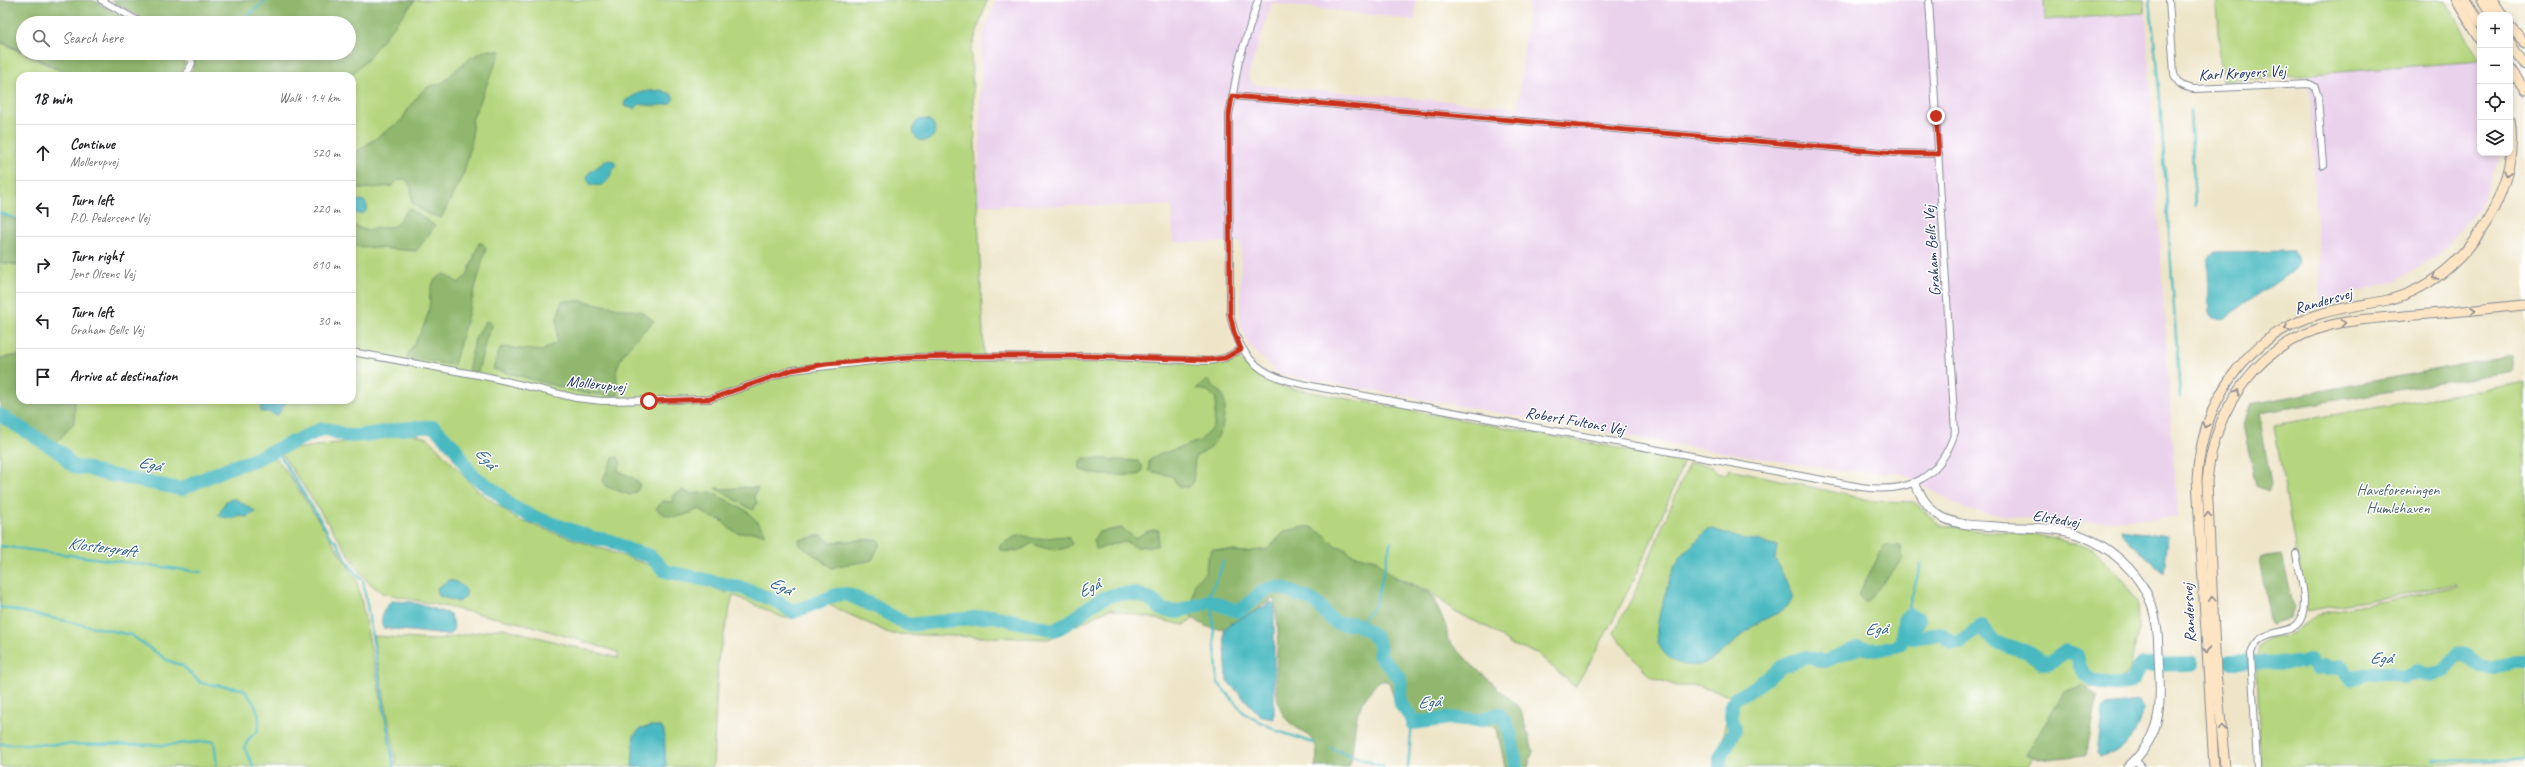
<!DOCTYPE html>
<html lang="en">
<head>
<meta charset="utf-8">
<style>
  :root { --surface:#fff; --page:#f6f6f6; --text:#202124; --muted:#757577; --line:#e0e0e0 }
  body { margin:0; font-family:Caveat,sans-serif; background:var(--page); color:var(--text) }
  .controls { position:absolute; right:12px; top:12px; display:grid; overflow:hidden; border-radius:8px; box-shadow:0 2px 6px #0003 }
  .controls button { width:36px; height:36px; display:grid; place-items:center; padding:0; border:0; border-bottom:1px solid var(--line); background:var(--surface); color:var(--text); font:20px sans-serif }
  .stop { position:absolute; width:12px; height:12px; margin:-9px; border:3px solid #c8321e; border-radius:50%; background:#fff }
  .stop.end { background:#c8321e; border-color:#fff; box-shadow:0 1px 4px #0008 }
  .list { margin:0; padding:0; list-style:none }
  h2 { display:flex; justify-content:space-between; align-items:center; height:52px; margin:0; padding:0 16px; font-size:17px }
  h2 small { font-size:13px; font-weight:400; color:var(--muted) }
  .list li { display:grid; grid-template-columns:26px 1fr auto; gap:12px; align-items:center; box-sizing:border-box; height:56px; padding:0 16px; border-top:1px solid var(--line) }
  .list b { display:block; font-size:15px; white-space:nowrap }
  .list p { margin:0; font-size:13px; white-space:nowrap; color:var(--muted) }
  .list em { font-size:13px; font-style:normal; color:var(--muted) }
  .icon { flex:none; width:22px; height:22px; fill:none; stroke:currentColor; stroke-width:2; stroke-linecap:round; stroke-linejoin:round }
  .map { position:relative; flex:none; width:2525px; height:767px; overflow:hidden }
  .search { position:absolute; background:var(--surface); box-shadow:0 2px 6px #0003; left:16px; top:16px; width:340px; height:44px; display:flex; align-items:center; gap:10px; box-sizing:border-box; padding:0 14px; border-radius:22px; color:var(--muted); font-size:15px }
  .panel { position:absolute; background:var(--surface); box-shadow:0 2px 6px #0003; left:16px; top:72px; width:340px; height:332px; border-radius:12px }
  .map>svg:first-child { display:block }
  .built { fill:#ead1ec }
  .green { fill:#b5d67e; stroke:#68826e; fill-rule:evenodd }
  .forest { fill:#90b76d; stroke:#567366 }
  .water { fill:#4ab9c1; stroke:#327490 }
  .lines { fill:none; stroke-linecap:round; stroke-linejoin:round }
  .stream { stroke:#4ab9c1; stroke-width:2.5 }
  .river { stroke:#4ab9c1; stroke-width:14 }
  .minor-casing { stroke:#848a93; stroke-width:8 }
  .tertiary-casing { stroke:#848a93; stroke-width:10 }
  .secondary-casing { stroke:#848a93; stroke-width:11 }
  .minor { stroke:#fff; stroke-width:6 }
  .tertiary { stroke:#fff; stroke-width:8 }
  .secondary { stroke:#fde5c4; stroke-width:9 }
  .oneway { stroke:#8c8a91 }
  .route { stroke:#c8321e; stroke-width:5 }
  .labels { text-anchor:middle; dominant-baseline:central; stroke-width:3; stroke-linejoin:round; paint-order:stroke }
  .street-label { font-size:16px; fill:#1b2f5e; stroke:#fff }
  .park-label { font-size:16px; fill:#496168; stroke:#fff }
  .water-label { font-size:17px; font-style:italic; fill:#2b5f81; stroke:#fff }
</style>
</head>
<body>
<div class="map">
<svg width="2525" height="767" viewBox="0 0 2525 767">
  <rect width="100%" height="100%" fill="#fff"/>
  <filter id="ink" filterUnits="userSpaceOnUse"><feTurbulence type="fractalNoise" baseFrequency=".025" numOctaves="2"/><feDisplacementMap in="SourceGraphic" scale="8" xChannelSelector="R" yChannelSelector="G"/><feConvolveMatrix kernelMatrix="1 2 1 2 8 2 1 2 1" color-interpolation-filters="sRGB"/></filter>
  <filter id="wash" filterUnits="userSpaceOnUse"><feTurbulence type="fractalNoise" baseFrequency=".012" numOctaves="4" result="noise"/><feDisplacementMap in="SourceGraphic" scale="16" xChannelSelector="R" yChannelSelector="G"/><feGaussianBlur stdDeviation="0.9" result="paint"/><feColorMatrix in="noise" values="0 0 0 0 0 0 0 0 0 0 0 0 0 0 0 0 0 1.4 0 .05"/><feComposite in="paint" operator="in"/></filter>
  <g filter="url(#wash)">
    <rect width="100%" height="100%" fill="#eee5c8"/>
    <g class="built">
      <path d="M 996,0 L 1416,0 L 1415,20 L 1272,3 L 1248,77 L 1254,85 L 1518,107 L 1529,0 L 2145,0 L 2177,517 L 2090,522 L 2047,521 L 1986,513 L 1965,509 L 1901,473 L 1841,471 L 1686,446 L 1280,374 L 1249,346 L 1240,323 L 1241,242 L 1173,242 L 1172,206 L 978,205 L 982,37 Z"/>
      <path d="M 2480,61 L 2480,153 L 2500,153 L 2500,156 L 2480,207 L 2438,255 L 2397,280 L 2321,302 L 2309,75 Z"/>
    </g>
    <g class="green">
      <path d="M 416,0 L 987,0 L 971,50 L 984,358 L 1221,363 L 1239,359 L 1260,378 L 1278,386 L 1684,460 C 1655,539 1619,615 1575,687 L 1537,653 L 1511,645 L 1491,629 L 1455,612 L 1431,592 L 1300,536 L 1184,625 L 1109,609 L 1049,639 L 891,634 L 827,604 L 784,618 L 733,595 L 718,659 L 713,767 L 397,767 L 373,636 L 433,640 L 503,628 L 618,658 L 618,652 L 529,625 L 382,593 L 366,580 L 280,451 L 409,433 L 428,438 L 477,490 L 518,520 L 664,570 L 650,556 L 629,550 L 611,541 L 594,538 L 531,516 L 509,505 L 500,495 L 471,474 L 455,448 L 434,427 C 406,425 380,436 351,436 C 341,436 333,428 322,429 L 271,451 L 292,479 L 357,580 L 395,767 L 0,767 L 0,262 L 20,265 L 20,400 L 352,400 L 352,76 L 341,76 ZM 674,574 L 699,579 L 727,592 L 727,593 Z"/>
      <path d="M 2044,0 L 2144,0 L 2145,13 L 2045,20 Z"/>
      <path d="M 2218,0 L 2446,0 L 2480,61 L 2222,81 L 2216,6 Z"/>
      <path d="M 0,42 L 71,76 L 20,76 L 20,220 L 0,213 Z"/>
      <path d="M 2525,382 L 2525,760 L 2369,767 L 2264,767 L 2260,758 L 2257,657 L 2259,646 L 2270,639 L 2293,633 L 2317,614 L 2458,587 L 2457,585 L 2306,611 L 2274,425 Z"/>
      <path d="M 1689,463 L 1712,466 L 1718,474 L 1726,474 L 1730,469 L 1874,501 L 1914,502 L 1940,525 L 1981,531 L 2033,534 L 2092,548 L 2125,582 L 2138,605 L 2139,624 L 2130,671 L 2110,686 L 2077,689 L 2051,719 L 2028,767 L 1717,767 L 1731,695 L 1696,686 L 1677,686 L 1650,677 L 1614,633 L 1636,590 Z"/>
    </g>
    <g class="forest">
      <path d="M 0,0 L 93,0 L 133,23 L 23,23 L 23,52 L 0,41 Z"/>
      <path d="M 111,0 L 415,0 L 362,65 L 349,76 L 190,76 L 193,66 L 192,53 L 349,53 L 349,23 L 151,23 Z"/>
      <path d="M 488,50 L 501,51 L 472,120 L 472,140 L 464,173 L 441,218 L 426,213 L 412,203 L 411,187 L 406,179 L 398,180 L 392,186 L 361,189 L 352,186 L 352,155 L 402,120 C 405,113 419,93 426,88 C 430,85 438,86 443,82 C 457,70 469,55 488,50 Z"/>
      <path d="M 25,53 L 182,53 L 185,65 L 180,76 L 74,76 Z"/>
      <path d="M 409,208 L 435,226 L 416,251 L 352,246 L 352,225 L 365,230 L 395,226 Z"/>
      <path d="M 0,214 L 20,221 L 20,265 L 0,262 Z"/>
      <path d="M 479,243 L 482,243 L 486,248 L 454,365 L 406,358 C 414,344 424,329 428,313 C 432,298 425,281 445,274 L 458,283 L 467,276 Z"/>
      <path d="M 562,301 L 581,301 L 642,312 L 654,321 C 641,334 622,350 617,368 C 615,374 619,387 618,396 L 583,393 L 493,369 L 501,347 L 542,351 L 557,342 L 557,318 Z"/>
      <path d="M 485,322 L 490,322 L 492,326 L 486,339 L 478,372 L 468,371 L 475,339 Z"/>
      <path d="M 20,355 L 20,400 L 75,400 L 74,423 L 56,443 L 0,412 L 0,358 Z"/>
      <path d="M 2513,355 L 2513,371 L 2259,413 L 2271,484 L 2268,491 L 2256,486 L 2243,425 L 2251,404 Z"/>
      <path d="M 1207,380 L 1223,395 L 1225,409 L 1222,429 L 1211,448 L 1195,457 L 1193,483 L 1189,487 L 1179,487 L 1172,476 L 1149,471 L 1149,461 L 1155,456 L 1200,441 L 1214,426 L 1216,399 L 1208,391 L 1196,389 Z"/>
      <path d="M 618,457 L 621,464 L 617,470 L 633,478 L 640,484 L 637,491 L 630,495 L 605,486 L 603,479 L 613,458 Z"/>
      <path d="M 1084,458 L 1138,461 L 1142,465 L 1142,472 L 1138,475 L 1100,475 L 1080,470 L 1080,462 Z"/>
      <path d="M 745,487 L 758,488 L 754,496 L 757,503 L 753,510 L 715,488 L 729,489 Z"/>
      <path d="M 683,490 L 690,494 L 711,492 L 747,511 L 765,531 L 764,535 L 757,532 L 738,533 L 730,529 L 721,520 L 710,517 L 700,509 C 682,516 672,522 656,509 L 662,501 L 672,502 L 674,495 Z"/>
      <path d="M 1304,527 L 1311,527 L 1326,536 L 1336,546 L 1345,548 L 1350,554 L 1376,560 L 1392,576 L 1431,594 L 1446,626 L 1448,640 L 1471,664 L 1520,708 L 1533,751 L 1528,767 L 1505,767 L 1497,729 L 1490,725 L 1429,722 L 1407,718 L 1395,702 L 1389,682 L 1379,680 C 1370,692 1358,705 1356,721 C 1353,736 1354,752 1349,767 L 1315,767 C 1325,728 1291,736 1281,710 C 1272,690 1278,653 1278,631 C 1278,620 1275,609 1274,598 C 1246,615 1222,647 1190,615 L 1195,582 L 1206,572 L 1207,560 L 1212,549 L 1245,552 L 1268,549 L 1285,531 Z"/>
      <path d="M 1122,528 L 1136,539 C 1141,533 1151,529 1159,530 L 1157,546 L 1135,547 C 1123,536 1110,547 1096,549 L 1093,540 L 1099,532 Z"/>
      <path d="M 821,535 L 830,542 L 878,539 L 880,544 L 872,560 C 858,564 844,563 832,568 L 800,545 L 799,540 Z"/>
      <path d="M 1018,535 C 1025,535 1031,539 1037,539 C 1048,539 1057,535 1068,537 L 1072,544 C 1061,554 1043,549 1032,543 C 1023,550 1010,555 999,549 L 1000,545 Z"/>
      <path d="M 1884,546 L 1900,546 L 1902,560 L 1866,603 L 1858,595 Z"/>
      <path d="M 2282,555 L 2294,608 L 2290,619 L 2271,625 L 2259,558 Z"/>
      <path d="M 2083,685 L 2098,698 L 2086,755 L 2038,760 L 2026,755 L 2064,692 Z"/>
    </g>
    <g class="water">
      <path d="M 661,90 L 671,94 L 674,98 L 670,104 L 654,106 L 639,104 L 635,109 L 624,106 L 625,101 L 640,92 Z"/>
      <circle cx="924" cy="130" r="11"/>
      <path d="M 607,160 L 614,161 L 616,165 C 608,177 608,190 590,184 L 587,178 L 589,173 Z"/>
      <circle cx="360" cy="207" r="7"/>
      <path d="M 2293,251 L 2298,257 L 2299,264 L 2294,270 L 2223,319 L 2213,318 L 2209,313 L 2208,260 L 2211,255 L 2216,252 Z"/>
      <path d="M 265,400 L 287,400 L 277,416 L 269,412 L 261,412 L 261,405 Z"/>
      <path d="M 232,499 L 236,499 L 256,512 L 246,517 L 238,515 L 232,519 L 218,516 L 226,501 Z"/>
      <path d="M 1707,529 L 1713,529 L 1742,539 L 1758,540 L 1769,545 L 1777,545 L 1775,559 L 1793,595 C 1788,614 1770,614 1755,625 C 1739,635 1717,662 1699,665 C 1677,669 1655,653 1657,630 C 1657,618 1669,579 1674,568 C 1681,552 1697,543 1707,529 Z"/>
      <path d="M 2121,530 L 2168,536 L 2164,574 L 2122,534 Z"/>
      <path d="M 449,580 C 461,582 476,594 458,602 L 439,596 L 437,588 Z"/>
      <path d="M 392,601 L 411,602 L 450,614 C 454,621 457,631 447,635 L 383,628 C 380,615 383,609 392,601 Z"/>
      <path d="M 1271,602 L 1274,604 L 1274,719 L 1262,717 L 1227,681 L 1224,630 C 1237,616 1256,614 1271,602 Z"/>
      <path d="M 2138,701 L 2144,709 C 2138,732 2126,753 2100,757 L 2097,753 L 2103,709 L 2106,705 Z"/>
      <path d="M 651,726 L 661,727 L 664,731 L 666,767 L 632,767 L 634,735 L 640,729 Z"/>
    </g>
    <g class="lines">
      <g class="stream">
        <path d="M 2150,0 L 2160,100 L 2180,397"/>
        <path d="M 239,23 L 267,0"/>
        <path d="M 191,76 L 192,74"/>
        <path d="M 2190,111 L 2195,205"/>
        <path d="M 0,213 L 20,220"/>
        <path d="M 276,449 L 326,529 C 328,538 333,537 337,543 C 344,557 352,571 363,581 L 394,767"/>
        <path d="M 0,546 L 201,572"/>
        <path d="M 1205,602 C 1211,588 1220,577 1223,562"/>
        <path d="M 0,607 L 131,635 L 167,660 L 183,666 L 201,683 L 243,689 C 255,703 262,713 258,731 L 250,737 L 244,748 L 254,767"/>
        <path d="M 1212,610 L 1218,683 L 1245,714 L 1278,731 L 1313,743"/>
        <path d="M 1906,617 L 1921,564"/>
        <path d="M 1357,625 L 1375,606 L 1391,541"/>
        <path d="M 0,744 L 165,745 L 214,741 L 217,767"/>
        <path d="M 1331,748 L 1383,767"/>
        <path d="M 2434,759 L 2525,760"/>
        <path d="M 1408,767 L 1412,723"/>
      </g>
      <g class="river">
        <path d="M 0,415 L 64,455 L 69,463 L 78,468 L 84,467 L 100,473 L 181,489 L 228,468 L 251,461 L 322,429 C 333,428 341,436 351,436 C 380,435 406,425 434,427 L 455,448 L 471,474 L 500,495 L 509,505 L 531,516 L 594,538 L 611,541 L 629,550 L 650,556 L 665,571 L 742,588 L 776,601 L 793,612 L 836,595 L 847,594 L 876,607 L 908,625 L 993,616 L 1054,630 C 1069,625 1080,613 1093,604 C 1115,589 1145,589 1162,610 L 1177,612 L 1211,601 L 1237,611 C 1252,606 1256,591 1272,588 C 1281,586 1285,589 1293,593 C 1299,596 1306,597 1313,601 C 1329,611 1328,629 1353,623 C 1367,629 1383,638 1379,655 L 1400,678 C 1402,686 1398,697 1401,704 C 1405,712 1411,713 1412,723 L 1450,718 L 1479,720 L 1499,714 C 1513,727 1512,749 1517,767"/>
        <path d="M 2230,662 L 2300,663 L 2310,659 L 2316,669 L 2324,666 L 2329,669 L 2341,667 L 2351,679 L 2367,674 L 2389,673 L 2403,677 L 2418,671 L 2430,676 L 2444,671 L 2458,653 L 2468,656 L 2479,667 L 2491,669 L 2514,661 L 2525,661"/>
        <path d="M 1720,767 L 1720,758 L 1735,729 L 1731,717 L 1732,703 L 1736,698 L 1758,685 L 1781,667 L 1806,657 L 1825,661 L 1859,647 L 1876,650 L 1896,646 L 1901,643 L 1904,620 L 1909,615 L 1919,619 L 1918,623 L 1910,630 L 1912,638 L 1942,634 L 1953,643 L 1960,643 L 1981,626 L 1995,642 L 2028,652 L 2043,663 L 2051,662 L 2066,651 L 2077,655 C 2079,661 2079,667 2083,672 C 2092,684 2120,690 2132,680 C 2137,676 2137,669 2142,665 L 2192,664"/>
      </g>
    </g>
  </g>
  <g filter="url(#ink)">
    <g class="lines">
      <g class="minor-casing">
        <g id="minor">
          <path d="M 101,0 L 142,23"/>
          <path d="M 1258,0 L 1239,61 L 1229,115 L 1230,314 C 1243,379 1282,380 1338,391 L 1861,487 C 1908,494 1940,479 1955,432 L 1929,0"/>
          <path d="M 2169,0 L 2174,74 C 2178,85 2183,87 2194,89 L 2310,84 L 2315,87 L 2318,97 L 2323,165"/>
          <path d="M 186,76 L 192,63 L 190,53"/>
          <path d="M 1232,96 L 1894,153 L 1939,154"/>
          <path d="M 352,352 L 489,377 L 576,398 L 602,401 L 710,399 L 792,370 L 909,357 L 1087,356 L 1209,361 L 1225,358 L 1241,349"/>
          <path d="M 2135,760 L 2142,767"/>
          <path d="M 2257,767 L 2251,653 C 2260,623 2295,640 2302,616 C 2308,598 2299,572 2296,554"/>
        </g>
      </g>
      <g class="tertiary-casing">
        <path id="tertiary" d="M 1914,483 C 1921,495 1926,506 1937,514 C 1956,527 1980,525 2002,527 C 2021,528 2041,527 2059,530 C 2105,537 2149,576 2156,623 C 2159,636 2158,651 2159,665 C 2161,708 2162,735 2128,767"/>
      </g>
      <g class="secondary-casing">
        <g id="secondary">
          <path d="M 2456,0 L 2480,39"/>
          <path d="M 2466,0 L 2480,22"/>
          <path d="M 2482,0 L 2492,15"/>
          <path d="M 2492,0 L 2502,15"/>
          <path d="M 2510,26 L 2525,43"/>
          <path d="M 2510,43 L 2525,65"/>
          <path d="M 2510,68 L 2525,90"/>
          <path d="M 2214,767 L 2197,480 C 2201,404 2244,336 2320,314 C 2342,307 2365,305 2388,300 C 2436,288 2473,251 2494,208 C 2507,182 2515,150 2510,120"/>
          <path d="M 2225,767 L 2216,672 L 2207,481 C 2214,408 2257,344 2331,325 C 2355,319 2380,318 2404,316 C 2444,313 2485,309 2525,305"/>
        </g>
      </g>
      <use href="#minor" class="minor"/>
      <use href="#tertiary" class="tertiary"/>
      <use href="#secondary" class="secondary"/>
    </g>
    <defs><path id="oneway-chevron" d="M-2-3.5L2.5 0L-2 3.5" fill="none" stroke-width="1.6" stroke-linecap="round" stroke-linejoin="round"/></defs>
    <g class="oneway">
      <use href="#oneway-chevron" transform="translate(2507 173) rotate(105)"/>
      <use href="#oneway-chevron" transform="translate(2435 277) rotate(147)"/>
      <use href="#oneway-chevron" transform="translate(2473 310) rotate(-5)"/>
      <use href="#oneway-chevron" transform="translate(2343 323) rotate(-9)"/>
      <use href="#oneway-chevron" transform="translate(2287 328) rotate(152)"/>
      <use href="#oneway-chevron" transform="translate(2237 392) rotate(-57)"/>
      <use href="#oneway-chevron" transform="translate(2206 425) rotate(109)"/>
      <use href="#oneway-chevron" transform="translate(2208 515) rotate(-93)"/>
      <use href="#oneway-chevron" transform="translate(2212 599) rotate(-93)"/>
      <use href="#oneway-chevron" transform="translate(2206 650) rotate(87)"/>
      <use href="#oneway-chevron" transform="translate(2222 728) rotate(-96)"/>
    </g>
  </g>
  <g class="lines" filter="url(#ink)">
    <path class="route" d="M 649,401 L 710,399 L 792,370 L 826,364 L 909,357 L 962,356 L 1087,356 L 1209,360 L 1225,358 L 1241,349 L 1234,332 L 1230,314 L 1229,115 L 1232,96 L 1894,153 L 1939,154 L 1936,116"/>
  </g>
  <g class="labels">
    <g class="street-label">
      <text transform="translate(2242 73) rotate(-3)">Karl Krøyers Vej</text>
      <text transform="translate(1932 251) rotate(-94)">Graham Bells Vej</text>
      <text transform="translate(2323 301) rotate(-16)">Randersvej</text>
      <text transform="translate(596 384) rotate(6)">Mollerupvej</text>
      <text transform="translate(1575 421) rotate(10)">Robert Fultons Vej</text>
      <text transform="translate(2056 519) rotate(9)">Elstedvej</text>
      <text transform="translate(2189 613) rotate(-93)">Randersvej</text>
    </g>
    <g class="park-label">
      <text x="2398" y="490">Haveforeningen<tspan x="2398" dy="18">Humlehaven</tspan></text>
    </g>
    <g class="water-label">
      <text transform="translate(486 458) rotate(50)">Egå</text>
      <text transform="translate(150 464) rotate(12)">Egå</text>
      <text transform="translate(102 547) rotate(7)">Klostergrøft</text>
      <text transform="translate(781 586) rotate(26)">Egå</text>
      <text transform="translate(1089 588) rotate(-27)">Egå</text>
      <text transform="translate(1876 629) rotate(-2)">Egå</text>
      <text transform="translate(2381 658) rotate(1)">Egå</text>
      <text transform="translate(1429 702) rotate(-5)">Egå</text>
    </g>
  </g>
</svg>
<div class="controls">
<button>+</button>
<button>−</button>
<button><svg class="icon" aria-label="locate" viewBox="0 0 24 24"><circle cx="12" cy="12" r="6"/><path d="M12 2v4M12 18v4M2 12h4M18 12h4"/></svg></button>
<button><svg class="icon" aria-label="layers" viewBox="0 0 24 24"><path d="M12 4l9 5-9 5-9-5zM3 14l9 5 9-5"/></svg></button>
</div>
<div class="stop" style="left:649px;top:401px"></div>
<div class="stop end" style="left:1936px;top:116px"></div>
<div class="search"><svg class="icon" aria-label="search" viewBox="0 0 24 24"><circle cx="10" cy="10" r="6"/><path d="M15 15l6 6"/></svg>Search here</div>
<section class="panel">
<h2>18 min<small>Walk · 1.4 km</small></h2>
<ul class="list">
<li><svg class="icon" aria-label="ahead" viewBox="0 0 24 24"><path d="M12 20V5M6 11l6-6 6 6"/></svg><div><b>Continue</b><p>Mollerupvej</p></div><em>520 m</em></li>
<li><svg class="icon" aria-label="left" viewBox="0 0 24 24"><path d="M17 20v-9H6M10 6l-5 5 5 5"/></svg><div><b>Turn left</b><p>P.O. Pedersens Vej</p></div><em>220 m</em></li>
<li><svg class="icon" aria-label="right" viewBox="0 0 24 24"><path d="M7 20v-9h11M14 6l5 5-5 5"/></svg><div><b>Turn right</b><p>Jens Olsens Vej</p></div><em>610 m</em></li>
<li><svg class="icon" aria-label="left" viewBox="0 0 24 24"><path d="M17 20v-9H6M10 6l-5 5 5 5"/></svg><div><b>Turn left</b><p>Graham Bells Vej</p></div><em>30 m</em></li>
<li><svg class="icon" aria-label="arrive" viewBox="0 0 24 24"><path d="M6 21V4h12l-3 4 3 4H6"/></svg><div><b>Arrive at destination</b></div></li>
</ul>
</section>
</div>
</body>
</html>
